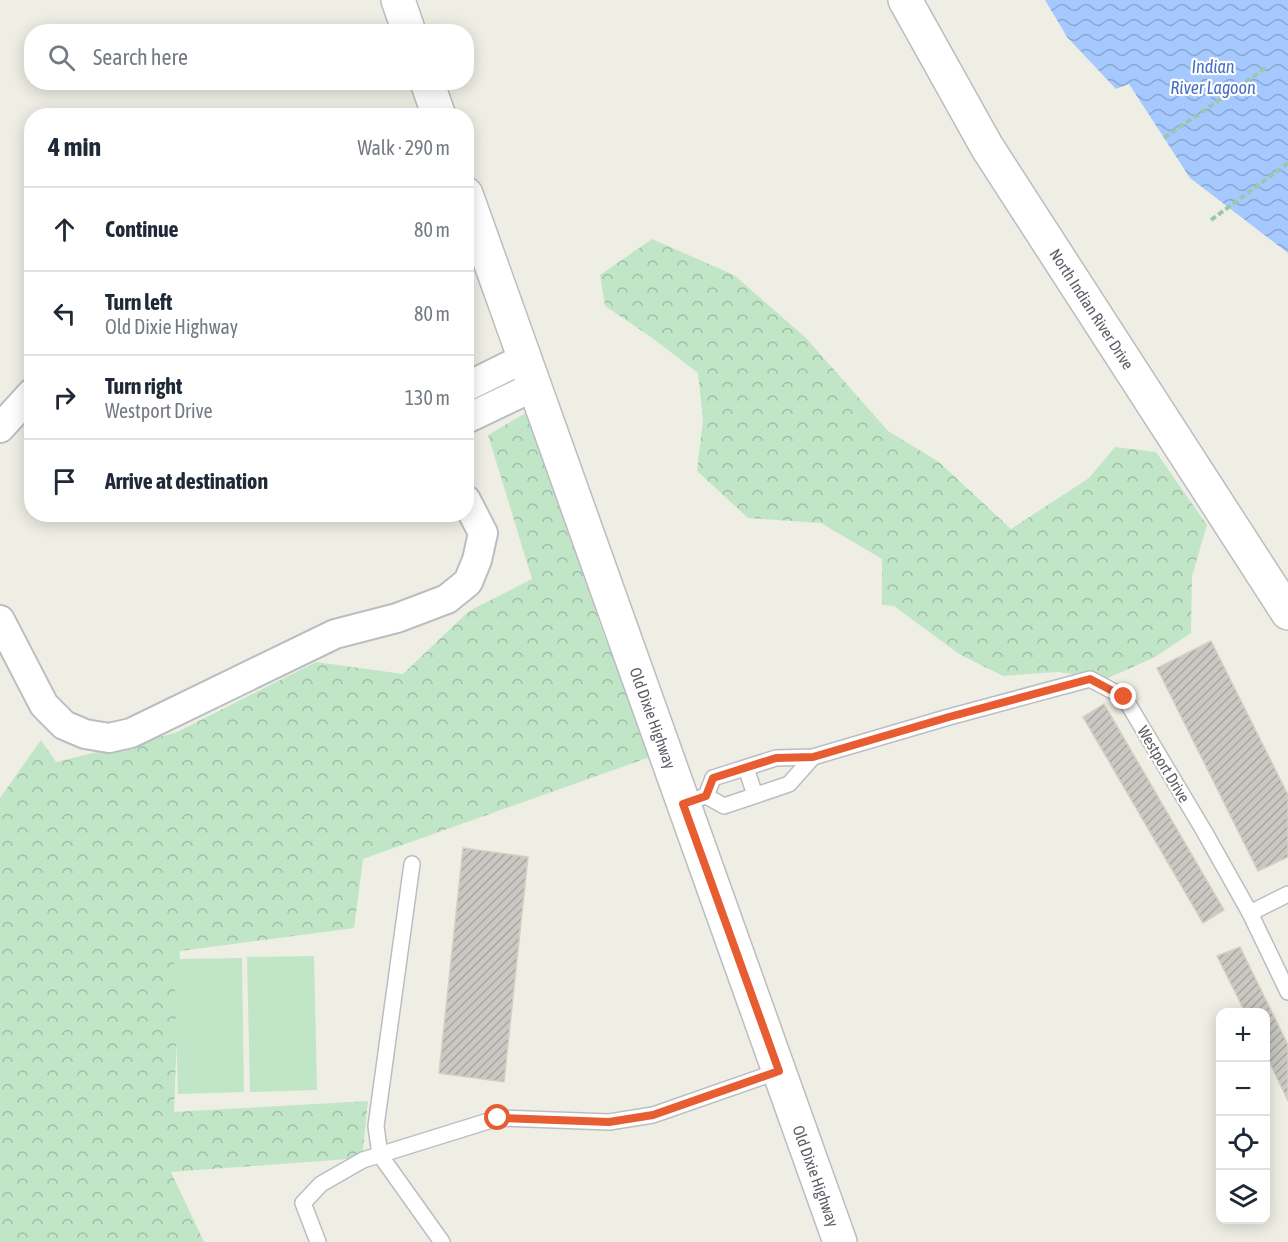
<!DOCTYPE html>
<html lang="en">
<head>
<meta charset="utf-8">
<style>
  :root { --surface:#fff; --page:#f2f2f3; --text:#1f2937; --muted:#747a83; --line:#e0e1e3 }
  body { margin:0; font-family:"Asap Condensed",sans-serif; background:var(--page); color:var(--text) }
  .controls { position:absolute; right:18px; bottom:18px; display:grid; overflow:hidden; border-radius:12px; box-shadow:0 3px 15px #0003 }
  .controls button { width:54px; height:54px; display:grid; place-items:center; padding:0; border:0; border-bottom:2px solid var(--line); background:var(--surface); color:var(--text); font:30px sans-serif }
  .stop { position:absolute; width:18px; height:18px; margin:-14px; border:4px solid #e85c31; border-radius:50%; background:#fff }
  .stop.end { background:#e85c31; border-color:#fff; box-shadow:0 2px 6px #0008 }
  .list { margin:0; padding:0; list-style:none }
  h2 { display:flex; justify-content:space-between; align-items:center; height:78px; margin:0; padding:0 24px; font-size:26px }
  h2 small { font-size:20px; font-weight:400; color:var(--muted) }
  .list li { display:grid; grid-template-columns:39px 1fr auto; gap:18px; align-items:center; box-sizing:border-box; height:84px; padding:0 24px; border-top:2px solid var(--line) }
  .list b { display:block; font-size:22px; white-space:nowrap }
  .list p { margin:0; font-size:20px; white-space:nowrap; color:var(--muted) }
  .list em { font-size:20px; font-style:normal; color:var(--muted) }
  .icon { flex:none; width:33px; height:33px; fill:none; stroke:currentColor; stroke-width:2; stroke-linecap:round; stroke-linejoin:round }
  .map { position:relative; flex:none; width:1288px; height:1242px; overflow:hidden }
  .search { position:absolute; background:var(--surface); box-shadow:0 3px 15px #0003; left:24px; top:24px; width:450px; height:66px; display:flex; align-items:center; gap:15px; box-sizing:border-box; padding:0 21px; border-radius:24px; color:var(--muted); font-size:22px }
  .panel { position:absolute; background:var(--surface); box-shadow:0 3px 15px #0003; left:24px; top:108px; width:450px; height:414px; border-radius:24px }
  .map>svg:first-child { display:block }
  .forest { fill:url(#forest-crowns) }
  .pitch { fill:#c1e6c7 }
  .water { fill:url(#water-waves) }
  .building { fill:url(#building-hatch); stroke:#d4d1c3; stroke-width:1.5 }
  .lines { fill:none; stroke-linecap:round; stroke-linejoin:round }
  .lane-casing { stroke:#bcbdc3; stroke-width:18 }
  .street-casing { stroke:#bcbdc3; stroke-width:32 }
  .secondary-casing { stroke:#babcc2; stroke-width:36 }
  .path { stroke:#9ac7ae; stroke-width:4; stroke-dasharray:6 3; stroke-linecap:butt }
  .lane { stroke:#fff; stroke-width:15 }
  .street { stroke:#fff; stroke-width:28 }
  .secondary { stroke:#fff; stroke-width:33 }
  .route { stroke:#e85c31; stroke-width:8 }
  .labels { text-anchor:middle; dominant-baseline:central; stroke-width:4.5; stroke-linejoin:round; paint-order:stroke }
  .street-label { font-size:16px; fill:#5c5f65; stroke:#fff }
  .water-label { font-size:18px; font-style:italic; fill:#466fc3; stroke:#fff }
</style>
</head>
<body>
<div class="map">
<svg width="1288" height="1242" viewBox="0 0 1288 1242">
  <defs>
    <pattern id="forest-crowns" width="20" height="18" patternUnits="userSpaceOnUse" patternTransform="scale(1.5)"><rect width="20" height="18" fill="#c1e6c7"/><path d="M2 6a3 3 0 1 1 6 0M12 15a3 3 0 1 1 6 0" fill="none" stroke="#a0bea5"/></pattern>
    <pattern id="water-waves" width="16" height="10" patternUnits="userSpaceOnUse" patternTransform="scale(1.5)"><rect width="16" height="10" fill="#a5c9fe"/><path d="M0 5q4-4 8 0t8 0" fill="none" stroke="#8aa6d1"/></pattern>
    <pattern id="building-hatch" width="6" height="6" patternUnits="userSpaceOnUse" patternTransform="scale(1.5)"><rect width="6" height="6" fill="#cac8c2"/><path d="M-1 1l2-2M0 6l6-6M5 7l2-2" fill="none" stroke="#a7a6a1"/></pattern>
  </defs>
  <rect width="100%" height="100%" fill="#efeee5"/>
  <g class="forest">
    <path d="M 652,239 L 734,275 L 806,338 L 888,431 L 939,462 L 1011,529 L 1089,478 L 1115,447 L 1156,452 L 1207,525 L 1192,576 L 1191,633 L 1155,657 L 1106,679 L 1058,672 L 1003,676 L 959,654 L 894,606 L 882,605 L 882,559 L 821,523 L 748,518 L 697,471 L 703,420 L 698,373 L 651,337 L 605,306 L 600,275 Z"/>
    <path d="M 529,411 L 604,636 L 653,756 L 363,859 L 354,928 L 180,951 L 174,1112 L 368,1101 L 362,1158 L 171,1172 L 204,1242 L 0,1242 L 0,798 L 41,740 L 56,762 L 175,733 L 316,662 L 403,674 L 469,611 L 532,579 L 488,435 Z"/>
  </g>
  <g class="pitch">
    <path d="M 314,956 L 317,1090 L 250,1092 L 247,957 Z"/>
    <path d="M 242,958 L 244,1092 L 178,1094 L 174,959 Z"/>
  </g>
  <path class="water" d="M 1045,0 L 1288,0 L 1288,253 L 1190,178 L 1129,84 L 1116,89 L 1067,37 Z"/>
  <g class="building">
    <path d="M 1211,641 L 1288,795 L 1288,857 L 1258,871 L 1157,668 Z"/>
    <path d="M 1104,704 L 1224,910 L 1203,923 L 1083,717 Z"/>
    <path d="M 463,848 L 528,857 L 504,1082 L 439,1073 Z"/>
    <path d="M 1240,947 L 1288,1045 L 1288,1101 L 1266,1055 L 1266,1012 L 1245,1012 L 1217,956 Z"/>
  </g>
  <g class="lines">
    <g class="lane-casing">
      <g id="lane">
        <path d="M 746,768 L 755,795"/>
        <path d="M 706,796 L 713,778 L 776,758 L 813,757 L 949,717 L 1090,679 L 1124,697 L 1204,831 L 1250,913 L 1288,992"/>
        <path d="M 697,799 L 706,796 L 724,806 L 789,784 L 813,757"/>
        <path d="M 412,864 L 376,1126 L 380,1155 L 442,1242"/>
        <path d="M 1250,913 L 1288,894"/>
        <path d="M 318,1242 L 303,1203 L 321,1184 L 363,1160 L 498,1118 L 609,1122 L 653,1115 L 779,1071"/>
      </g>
    </g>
    <g class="street-casing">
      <g id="street">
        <path d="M 466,387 L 525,358"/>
        <path d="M 466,419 L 535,386"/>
        <path d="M 0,428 L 32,393"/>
        <path d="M 0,620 L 44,705 L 64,725 L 85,734 L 109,738 L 131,733 L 335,634 L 397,618 L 447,599 L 468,582 L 477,560 L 483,533 L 466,500"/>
      </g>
    </g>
    <g class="secondary-casing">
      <g id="secondary">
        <path d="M 398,0 L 409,32"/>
        <path d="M 905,0 L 987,147 L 1288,613"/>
        <path d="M 427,82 L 439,116"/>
        <path d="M 466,194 L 840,1242"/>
      </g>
    </g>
    <g class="path">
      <path d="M 1164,138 L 1267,67"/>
      <path d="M 1211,220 L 1288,163"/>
    </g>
    <use href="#lane" class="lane"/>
    <use href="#street" class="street"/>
    <use href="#secondary" class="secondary"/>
  </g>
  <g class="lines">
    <path class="route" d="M 498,1118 L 609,1122 L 653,1115 L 779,1071 L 683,804 L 706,796 L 713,778 L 776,758 L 813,757 L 949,717 L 1090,679 L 1124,697"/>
  </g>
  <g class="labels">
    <g class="street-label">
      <text transform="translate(1092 309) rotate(57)">North Indian River Drive</text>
      <text transform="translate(653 718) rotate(70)">Old Dixie Highway</text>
      <text transform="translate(1164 764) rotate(59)">Westport Drive</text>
      <text transform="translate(816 1176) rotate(70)">Old Dixie Highway</text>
    </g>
    <g class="water-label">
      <text x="1213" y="66">Indian<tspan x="1213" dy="21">River Lagoon</tspan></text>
    </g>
  </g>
</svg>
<div class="controls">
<button>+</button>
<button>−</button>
<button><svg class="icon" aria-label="locate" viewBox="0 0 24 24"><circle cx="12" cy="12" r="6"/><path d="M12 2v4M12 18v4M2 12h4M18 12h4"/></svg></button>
<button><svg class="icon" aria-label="layers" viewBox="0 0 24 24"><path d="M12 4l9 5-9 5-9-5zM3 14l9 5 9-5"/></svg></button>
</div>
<div class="stop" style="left:498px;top:1118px"></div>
<div class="stop end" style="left:1124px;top:697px"></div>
<div class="search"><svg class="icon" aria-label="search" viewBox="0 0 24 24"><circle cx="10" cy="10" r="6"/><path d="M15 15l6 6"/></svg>Search here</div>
<section class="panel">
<h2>4 min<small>Walk · 290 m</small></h2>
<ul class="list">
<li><svg class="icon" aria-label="ahead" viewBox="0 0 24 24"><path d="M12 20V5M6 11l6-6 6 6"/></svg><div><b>Continue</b></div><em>80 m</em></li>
<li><svg class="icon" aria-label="left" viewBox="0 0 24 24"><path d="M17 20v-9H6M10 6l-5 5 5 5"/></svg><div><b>Turn left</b><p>Old Dixie Highway</p></div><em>80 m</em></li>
<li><svg class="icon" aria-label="right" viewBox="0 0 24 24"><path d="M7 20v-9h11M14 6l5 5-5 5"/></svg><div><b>Turn right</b><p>Westport Drive</p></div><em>130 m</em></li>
<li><svg class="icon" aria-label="arrive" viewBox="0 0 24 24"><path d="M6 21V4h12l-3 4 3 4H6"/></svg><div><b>Arrive at destination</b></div></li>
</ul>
</section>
</div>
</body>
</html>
